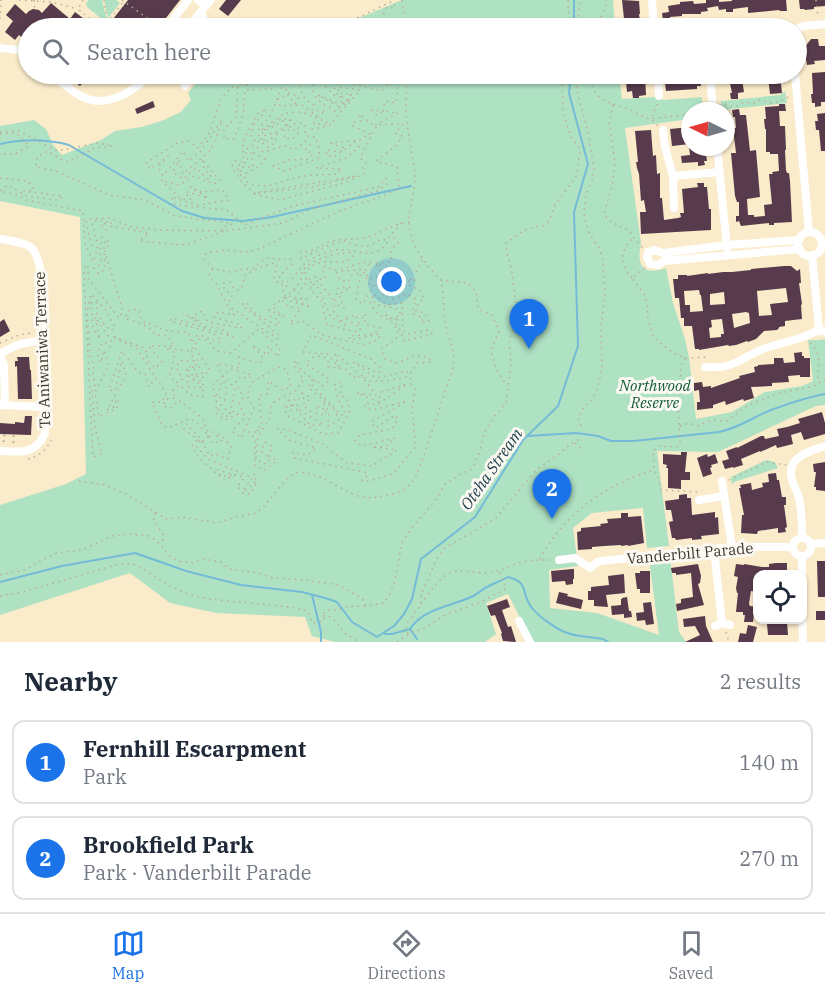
<!DOCTYPE html>
<html lang="en">
<head>
<meta charset="utf-8">
<style>
  :root { --surface:#fff; --page:#f6f6f7; --text:#1f2937; --muted:#747a83; --line:#e0e1e3; --accent:#1a73e8 }
  body { margin:0; font-family:"IBM Plex Serif",serif; background:var(--page); color:var(--text) }
  .controls { position:absolute; right:18px; bottom:18px; display:grid; overflow:hidden; border-radius:12px; box-shadow:0 2px 4px #0004 }
  .controls button { width:54px; height:54px; display:grid; place-items:center; padding:0; border:0; border-bottom:2px solid var(--line); background:var(--surface); color:var(--text); font:30px sans-serif }
  .compass { position:absolute; left:681px; top:102px; width:54px; height:54px; border-radius:50%; background:var(--surface); box-shadow:0 2px 4px #0004; rotate:275deg }
  .you { position:absolute; left:392px; top:282px; width:21px; height:21px; margin:-15px; border:4px solid #fff; border-radius:50%; background:#1a73e8; box-shadow:0 0 0 9px #1a73e833 }
  .badge { display:grid; place-items:center; width:39px; height:39px; border-radius:50%; background:var(--accent); color:#fff; font-size:20px; font-weight:700 }
  .pin { position:absolute; translate:-50% -50px; filter:drop-shadow(0 2px 3px #0008) }
  .pin::after { content:''; position:absolute; top:32px; width:21px; height:18px; background:inherit; clip-path:polygon(0 0,100% 0,50% 100%) }
  .list { margin:0; padding:0; list-style:none }
  h2 { display:flex; justify-content:space-between; align-items:center; height:78px; margin:0; padding:0 24px; font-size:26px }
  h2 small { font-size:20px; font-weight:400; color:var(--muted) }
  .list li { display:grid; grid-template-columns:39px 1fr auto; gap:18px; align-items:center; box-sizing:border-box; height:84px; margin:0 12px 12px; padding:0 12px; border:2px solid var(--line); border-radius:12px }
  .list b { display:block; font-size:22px; white-space:nowrap }
  .list p { margin:0; font-size:20px; white-space:nowrap; color:var(--muted) }
  .list em { font-size:20px; font-style:normal; color:var(--muted) }
  .icon { flex:none; width:33px; height:33px; fill:none; stroke:currentColor; stroke-width:2; stroke-linecap:round; stroke-linejoin:round }
  .map { position:relative; flex:none; width:825px; height:642px; overflow:hidden }
  .search { position:absolute; background:var(--surface); box-shadow:0 2px 4px #0004; left:18px; right:18px; top:18px; height:66px; display:flex; align-items:center; gap:15px; box-sizing:border-box; padding:0 21px; border-radius:33px; color:var(--muted); font-size:22px }
  .sheet { height:270px; background:var(--surface) }
  nav { display:flex; justify-content:space-around; align-items:center; box-sizing:border-box; height:84px; border-top:2px solid var(--line); background:var(--surface); font-size:16px; color:var(--muted) }
  nav a { display:grid; justify-items:center; gap:3px }
  nav .on { color:var(--accent) }
  .map>svg:first-child { display:block }
  .green { fill:#afe1c3 }
  .lines { fill:none; stroke-linecap:round; stroke-linejoin:round }
  .stream { stroke:#74bbd7; stroke-width:2 }
  .building { fill:#573b4c; fill-rule:evenodd }
  .path { stroke:#b9ad93; stroke-width:1.5; stroke-dasharray:1.5 4.5; stroke-linecap:butt }
  .minor { stroke:#fff; stroke-width:8 }
  .labels { text-anchor:middle; dominant-baseline:central; stroke-width:6; stroke-linejoin:round; paint-order:stroke }
  .street-label { font-size:15px; fill:#3c362a; stroke:#fcf9f3 }
  .park-label { font-size:15px; font-style:italic; fill:#105b39; stroke:#fcf9f3 }
  .water-label { font-size:16px; font-style:italic; fill:#1c3e4b; stroke:#fcf9f3 }
</style>
</head>
<body>
<div class="map">
<svg width="825" height="642" viewBox="0 0 825 642">
  <rect width="100%" height="100%" fill="#faebca"/>
  <g class="green">
    <path d="M 89,0 L 102,0 L 107,19 L 103,20 L 87,7 L 86,3 Z"/>
    <path d="M 104,0 L 116,0 L 120,3 L 108,18 Z"/>
    <path d="M 402,0 L 613,0 L 615,28 L 335,28 L 345,23 L 364,16 Z"/>
    <path d="M 203,74 C 216,74 224,79 237,74 L 619,74 L 622,99 L 655,97 L 664,100 L 702,97 L 703,111 L 690,111 L 690,119 L 625,128 L 641,243 C 636,266 643,276 666,268 L 673,303 L 685,339 L 689,357 L 696,419 L 732,412 L 765,392 L 802,386 L 813,381 L 808,340 L 820,340 L 825,339 L 825,405 L 816,406 L 718,452 L 657,451 L 669,546 L 647,548 L 643,508 L 592,513 L 573,528 L 578,566 L 549,570 L 550,608 L 597,613 L 659,635 L 649,559 L 670,557 L 679,632 L 686,642 L 532,642 L 508,594 L 486,603 L 496,634 L 485,642 L 335,642 L 312,636 L 305,617 L 216,613 L 170,603 L 130,573 L 0,615 L 0,505 L 66,484 L 86,474 L 80,217 L 0,201 L 0,126 L 34,120 L 46,129 L 53,145 L 62,155 L 101,140 L 115,131 L 142,127 L 164,120 L 181,112 L 191,100 L 188,93 Z"/>
    <path d="M 785,91 L 787,103 L 722,110 L 721,101 L 780,95 Z"/>
    <path d="M 766,460 L 775,462 L 778,468 L 734,482 L 732,485 L 731,477 Z"/>
  </g>
  <g class="lines">
    <g class="stream">
      <path d="M 574,0 L 574,28"/>
      <path d="M 0,144 C 23,139 46,139 69,145 L 182,211 L 205,218 L 243,221 L 272,217 L 411,186"/>
      <path d="M 528,436 L 576,433 L 598,436 L 611,441 L 634,441 L 719,432 C 739,428 753,417 771,410 C 788,404 807,397 825,394"/>
      <path d="M 0,582 L 62,566 L 135,553 L 186,571 L 241,585 L 302,592 L 325,598 L 337,602 L 352,622 L 377,637 L 394,626 L 404,614 L 412,599 L 421,559 L 475,517 L 523,440 L 558,406 L 578,346 L 574,212 L 588,164 L 569,93 L 571,74"/>
      <path d="M 312,595 L 321,632 L 321,642"/>
      <path d="M 410,629 L 417,639"/>
      <path d="M 385,634 L 392,634 L 410,629 C 423,609 451,606 471,597 C 477,595 481,590 487,587 C 494,583 501,581 508,577 C 531,583 520,594 532,608 C 539,617 560,632 571,634 C 581,637 593,637 603,639 L 608,642"/>
    </g>
  </g>
  <g class="building">
    <path d="M 128,0 L 180,0 L 166,18 L 162,26 L 151,18 L 143,28 L 106,28 Z"/>
    <path d="M 226,0 L 241,0 L 228,16 L 219,9 Z"/>
    <path d="M 622,0 L 639,1 L 640,14 L 639,14 L 641,28 L 625,28 Z"/>
    <path d="M 706,0 L 719,0 L 719,2 L 732,1 L 732,0 L 786,0 L 787,11 L 780,11 L 779,10 L 748,13 L 748,7 L 733,9 L 733,12 L 726,12 L 726,9 L 719,10 L 718,6 L 707,8 L 708,11 L 701,12 L 701,14 L 682,14 L 682,16 L 670,17 L 670,20 L 663,20 L 662,13 L 669,12 L 668,6 L 680,4 L 680,2 L 693,1 L 694,4 L 706,3 Z"/>
    <path d="M 799,0 L 825,0 L 825,6 L 814,7 L 814,9 L 805,10 L 804,9 L 800,9 Z"/>
    <path d="M 51,3 L 70,19 L 75,12 L 96,28 L 28,28 L 28,35 L 25,40 L 19,35 L 15,40 L 5,32 L 13,21 L 6,15 L 15,4 L 26,14 L 29,11 L 33,9 L 39,10 L 42,13 Z"/>
    <path d="M 811,39 L 818,39 L 819,46 L 825,46 L 825,60 L 814,61 L 815,64 L 807,65 L 806,59 L 804,59 L 804,48 Z"/>
    <path d="M 825,72 L 825,102 L 821,102 L 821,106 L 815,107 L 815,103 L 812,103 L 811,94 L 813,94 L 812,73 Z"/>
    <path d="M 64,74 L 96,74 L 89,83 L 85,80 L 80,86 Z"/>
    <path d="M 631,74 L 645,74 L 646,95 L 639,96 L 639,98 L 633,98 L 632,91 L 627,92 L 626,81 L 631,80 Z"/>
    <path d="M 678,74 L 696,74 L 696,80 L 700,80 L 701,86 L 697,86 L 697,89 L 666,91 L 664,75 Z"/>
    <path d="M 728,74 L 736,74 L 736,79 L 742,79 L 744,92 L 738,93 L 738,99 L 731,99 L 730,93 L 732,93 Z"/>
    <path d="M 772,74 L 780,74 L 782,93 L 770,94 L 768,77 L 773,77 Z"/>
    <path d="M 153,101 L 155,107 L 137,114 L 135,109 Z"/>
    <path d="M 779,104 L 785,104 L 786,111 L 779,111 L 780,126 L 785,126 L 786,150 L 785,150 L 786,170 L 787,173 L 789,173 L 790,181 L 792,222 L 774,223 L 774,225 L 769,225 L 769,223 L 741,226 L 739,221 L 736,222 L 736,216 L 739,216 L 739,202 L 737,202 L 735,196 L 731,153 L 736,153 L 733,128 L 736,128 L 735,117 L 733,117 L 732,110 L 739,109 L 740,115 L 746,115 L 750,151 L 756,150 L 760,197 L 747,199 L 748,215 L 754,215 L 754,217 L 765,216 L 764,205 L 772,204 L 769,174 L 773,174 L 772,172 L 779,171 L 778,154 L 770,154 L 770,152 L 766,152 L 766,129 L 765,129 L 764,119 L 766,119 L 765,107 L 779,106 Z"/>
    <path d="M 825,113 L 825,151 L 821,151 L 819,130 L 816,130 L 815,121 L 818,121 L 817,114 Z"/>
    <path d="M 690,127 L 690,144 L 672,146 L 670,129 Z"/>
    <path d="M 651,130 L 653,156 L 656,155 L 657,174 L 660,173 L 660,198 L 662,198 L 664,220 L 678,218 L 681,217 L 680,213 L 684,213 L 682,189 L 698,187 L 697,183 L 704,183 L 704,187 L 707,187 L 709,209 L 711,209 L 711,230 L 641,234 L 640,212 L 646,212 L 644,200 L 641,201 L 639,174 L 637,168 L 636,162 L 638,162 L 635,131 Z"/>
    <path d="M 689,147 L 703,147 L 703,154 L 706,154 L 707,161 L 704,161 L 705,165 L 698,166 L 698,162 L 682,163 L 681,156 L 690,155 Z"/>
    <path d="M 784,266 L 791,266 L 797,271 L 800,269 L 801,283 L 799,283 L 802,304 L 801,305 L 802,319 L 785,321 L 785,326 L 779,327 L 779,328 L 777,330 L 764,331 L 756,339 L 748,342 L 747,341 L 736,345 L 729,346 L 728,345 L 699,350 L 699,349 L 695,349 L 692,326 L 684,326 L 684,318 L 681,318 L 679,298 L 675,298 L 673,279 L 678,279 L 678,275 L 687,275 L 687,276 L 708,273 L 708,274 L 723,272 L 732,272 L 751,270 L 751,269 ZM 786,288 L 788,302 L 770,304 L 772,315 L 759,316 L 757,291 ZM 699,290 L 700,295 L 701,295 L 703,311 L 690,312 L 690,305 L 685,305 L 684,291 ZM 724,292 L 725,304 L 710,305 L 710,294 ZM 746,312 L 749,313 L 750,323 L 734,328 L 732,314 ZM 722,319 L 724,334 L 721,334 L 721,337 L 710,338 L 709,328 L 712,327 L 711,320 Z"/>
    <path d="M 4,319 L 10,331 L 0,337 L 0,322 Z"/>
    <path d="M 802,352 L 802,356 L 804,356 L 804,358 L 810,358 L 810,377 L 800,377 L 800,375 L 788,376 L 789,382 L 772,383 L 772,386 L 751,387 L 754,398 L 744,401 L 743,399 L 726,405 L 725,401 L 713,405 L 713,408 L 697,410 L 697,402 L 700,402 L 699,390 L 694,391 L 694,383 L 702,382 L 703,387 L 711,386 L 711,388 L 740,378 L 739,376 L 755,372 L 754,367 L 758,366 L 758,365 L 774,364 L 774,358 L 783,358 L 784,363 L 795,362 L 794,353 Z"/>
    <path d="M 17,357 L 29,357 L 30,370 L 31,370 L 32,399 L 18,399 L 17,366 L 15,367 L 15,361 L 18,361 Z"/>
    <path d="M 822,412 L 825,423 L 825,434 L 804,440 L 801,432 L 791,435 L 793,444 L 777,448 L 776,445 L 760,452 L 760,451 L 741,459 L 743,465 L 733,468 L 733,467 L 725,469 L 722,461 L 729,459 L 726,451 L 737,447 L 737,448 L 761,436 L 764,436 L 765,439 L 779,436 L 777,429 L 787,427 L 800,423 L 798,419 Z"/>
    <path d="M 25,416 L 32,416 L 31,435 L 0,434 L 0,423 L 15,424 L 15,422 L 24,423 Z"/>
    <path d="M 681,452 L 687,452 L 685,472 L 690,472 L 690,480 L 681,480 L 681,489 L 668,488 L 668,468 L 666,468 L 667,465 L 663,464 L 663,454 L 681,455 Z"/>
    <path d="M 707,454 L 708,457 L 715,454 L 718,463 L 711,465 L 712,467 L 710,468 L 712,474 L 703,477 L 697,458 Z"/>
    <path d="M 825,462 L 825,491 L 816,490 L 816,487 L 814,487 L 816,472 L 814,472 L 813,464 Z"/>
    <path d="M 776,473 L 777,480 L 779,480 L 782,497 L 786,497 L 786,505 L 784,505 L 787,527 L 785,528 L 786,532 L 778,533 L 778,528 L 758,531 L 757,534 L 741,533 L 742,515 L 744,515 L 739,488 L 741,488 L 740,485 L 751,483 L 752,490 L 763,487 L 762,483 L 769,482 L 768,474 Z"/>
    <path d="M 687,494 L 687,498 L 691,498 L 692,515 L 715,512 L 715,518 L 718,517 L 719,534 L 701,536 L 702,539 L 692,540 L 692,538 L 676,540 L 675,538 L 672,538 L 669,522 L 673,521 L 671,510 L 666,510 L 665,501 L 679,499 L 679,495 Z"/>
    <path d="M 621,513 L 628,513 L 628,517 L 641,516 L 644,543 L 628,546 L 628,545 L 621,546 L 621,545 L 604,546 L 592,547 L 592,549 L 578,550 L 577,532 L 581,531 L 581,528 L 601,526 L 600,524 L 608,523 L 607,519 L 621,518 Z"/>
    <path d="M 817,561 L 825,561 L 825,597 L 818,597 Z"/>
    <path d="M 776,563 L 787,563 L 787,574 L 758,574 L 758,592 L 751,591 L 749,604 L 750,606 L 757,607 L 756,616 L 754,615 L 753,622 L 744,622 L 745,615 L 743,615 L 743,612 L 736,612 L 738,593 L 737,593 L 736,588 L 738,577 L 734,576 L 736,564 L 744,565 L 744,564 L 762,567 L 769,567 L 769,564 Z"/>
    <path d="M 698,564 L 701,576 L 700,583 L 698,584 L 704,605 L 677,611 L 676,604 L 681,603 L 681,599 L 693,597 L 691,573 L 676,575 L 676,573 L 672,573 L 671,568 Z"/>
    <path d="M 572,569 L 574,569 L 574,579 L 573,579 L 573,584 L 566,585 L 565,581 L 552,582 L 551,571 Z"/>
    <path d="M 640,571 L 650,571 L 650,593 L 640,593 L 640,589 L 637,589 L 635,573 L 640,573 Z"/>
    <path d="M 624,574 L 625,593 L 606,595 L 608,607 L 594,606 L 594,600 L 588,600 L 588,591 L 591,591 L 591,587 L 609,585 L 608,576 Z"/>
    <path d="M 559,592 L 568,594 L 567,596 L 583,600 L 581,609 L 556,603 Z"/>
    <path d="M 627,597 L 629,611 L 631,611 L 632,617 L 624,618 L 624,614 L 612,615 L 611,606 L 621,605 L 621,599 L 622,599 L 622,598 Z"/>
    <path d="M 507,599 L 510,607 L 502,610 L 508,627 L 511,626 L 516,642 L 503,641 L 501,634 L 502,633 L 495,615 L 491,616 L 487,606 Z"/>
    <path d="M 651,602 L 654,624 L 646,625 L 645,620 L 637,621 L 636,613 L 644,612 L 643,603 Z"/>
    <rect x="816" y="611" width="9" height="9"/>
    <path d="M 705,616 L 706,626 L 713,642 L 685,642 L 700,635 L 695,626 L 684,627 L 683,619 Z"/>
    <path d="M 787,622 L 788,635 L 768,635 L 767,624 Z"/>
    <path d="M 748,625 L 757,627 L 753,642 L 738,642 L 740,633 L 746,634 Z"/>
  </g>
  <g class="lines">
    <g class="path">
      <path d="M 19,0 L 51,2 L 78,9"/>
      <path d="M 34,0 L 35,10"/>
      <path d="M 83,0 L 78,9 L 102,28"/>
      <path d="M 104,0 L 107,20"/>
      <path d="M 122,0 L 161,28"/>
      <path d="M 402,0 L 406,28"/>
      <path d="M 568,0 L 569,28"/>
      <path d="M 816,0 L 818,17"/>
      <path d="M 0,19 L 1,0"/>
      <path d="M 103,28 L 124,1"/>
      <path d="M 352,28 L 355,19 L 395,0"/>
      <path d="M 373,28 L 371,28 L 373,22 L 382,28"/>
      <path d="M 388,28 L 399,26 L 381,19 L 387,7 L 395,8 L 394,1"/>
      <path d="M 577,28 L 580,0"/>
      <path d="M 596,28 L 606,6 L 606,0"/>
      <path d="M 357,74 L 359,83 L 351,78 L 344,81 L 335,74 L 321,82 L 336,97 L 344,97 L 338,95 L 334,87 L 342,81 L 381,91 L 398,74"/>
      <path d="M 407,74 C 406,87 406,101 406,115 C 408,135 413,155 415,175 C 416,194 405,214 411,234 C 415,252 428,267 441,280 L 468,283 L 476,292 L 478,309 L 492,315 L 499,331 L 491,350 L 496,369 L 507,386"/>
      <path d="M 576,74 L 578,96 L 588,131 L 594,169 L 592,181 L 586,194 L 584,210 L 585,221 L 590,235 L 599,248 L 603,260 L 605,295 L 601,326 L 602,370 L 598,386 L 593,399 L 584,407 L 578,418 L 582,428"/>
      <path d="M 589,74 C 594,105 610,101 633,111 C 636,113 639,115 642,116 C 650,120 652,118 658,126"/>
      <path d="M 657,104 L 651,119 L 690,114"/>
      <path d="M 613,105 L 609,123 L 615,162 L 612,186 L 604,214 C 610,223 619,226 629,230 L 635,240 L 643,248"/>
      <path d="M 719,105 L 725,104 L 735,107 L 745,102 L 754,103 L 760,100 L 771,103 L 778,102 L 789,97"/>
      <path d="M 221,121 L 200,152 L 188,161 L 183,151 L 163,176 L 158,167 L 168,156 L 150,169 L 146,163 L 177,143 L 189,141 L 198,148 L 210,132 L 221,98 L 239,81 L 247,85 L 238,84 L 236,117 L 224,129 L 224,139 L 234,139 L 243,115 L 245,90 L 271,89 L 279,74"/>
      <path d="M 0,132 L 19,131 L 57,151 L 98,143 L 113,146 L 94,148 L 68,162 L 60,159 L 48,151 L 37,157 L 36,167 L 56,171 L 109,195 L 145,200 L 175,216 L 224,222 L 232,224 L 221,228 L 225,231 L 283,223 L 311,209 L 377,191 L 387,184 L 386,178 L 379,187 L 293,206 L 244,225 L 227,210 L 175,205 L 171,197 L 198,205 L 229,200 L 223,190 L 201,192 L 190,187 L 208,198 L 188,192 L 185,193 L 191,199 L 181,199 L 161,180 L 179,185 L 194,176 L 214,184 L 220,181 L 202,159 L 204,169 L 211,175 L 209,180 L 196,168 L 183,179 L 173,172 L 179,160 L 183,174 L 211,150 L 223,119"/>
      <path d="M 0,134 L 16,133 L 29,146 L 15,154 L 0,154"/>
      <path d="M 0,178 L 28,181 L 34,190 L 24,191 L 63,196 L 58,200 L 26,196 L 8,185 L 0,191 L 18,195 L 26,200 L 83,211 L 85,243 L 93,262 L 98,248 L 92,246 L 86,222 L 89,219 L 109,218 L 132,227 L 159,230 L 225,231 L 185,245 L 139,241 L 149,233 L 112,226 L 106,230 L 101,224 L 112,223 L 98,220 L 92,222 L 96,241 L 102,237 L 100,251 L 101,264 L 94,268 L 99,274 L 105,269 L 104,247 L 106,239 L 109,242 L 105,253 L 123,311 L 119,318 L 88,278 L 88,266 L 85,265 L 84,273 L 93,457 L 102,454 L 95,428 L 92,391 L 95,385 L 93,374 L 94,367 L 90,351 L 87,313 L 91,294 L 105,309 L 115,327 L 111,331 L 104,324 L 96,312 L 98,305 L 95,301 L 91,303 L 93,328 L 100,339 L 95,317 L 111,340 L 110,347 L 105,342 L 99,347 L 98,357 L 101,363 L 104,350 L 109,365 L 95,392 L 99,417 L 117,408 L 118,400 L 116,399 L 114,407 L 107,410 L 126,375 L 122,361 L 115,391 L 109,390 L 122,351 L 138,372 L 145,374 L 149,387 L 155,378"/>
      <path d="M 258,193 L 312,187 L 357,176 L 254,193 L 240,180 L 232,166 L 235,161 L 243,162 L 243,141 L 258,113 L 267,109 L 253,126 L 251,137 L 258,143 L 259,128 L 270,116 L 284,82 L 288,82 L 286,92 L 299,97 L 295,104 L 287,94 L 278,99 L 280,106 L 302,105 L 317,116 L 326,111 L 312,110 L 314,105 L 305,99 L 297,81 L 297,74"/>
      <path d="M 254,194 L 279,200 L 344,183 L 364,174 L 363,168 L 366,163 L 360,158 L 376,127 L 359,114 L 361,121 L 352,123 L 353,126 L 370,134 L 360,140 L 331,143 L 344,148 L 340,152 L 326,150 L 327,156 L 334,157 L 355,142 L 359,147 L 346,158 L 316,168 L 342,169 L 337,174 C 326,175 315,174 304,176 C 282,179 268,193 245,181 L 244,174 L 258,167 L 265,159 L 251,151 L 253,167 L 241,167 L 241,176 L 237,166 L 248,161 L 245,150 L 254,145 L 263,152 L 286,146 L 294,150 L 306,141 L 310,145 L 305,150 L 313,154 L 308,159 L 289,160 L 273,166 L 284,171 L 319,158 L 319,146 L 315,137 L 306,136 L 304,123 L 293,124 L 287,130 L 293,131 L 298,127 L 299,132 L 293,139 L 285,139 L 284,130 L 292,118 L 280,131 L 263,136 L 265,143 L 277,134 L 275,143 L 268,147 L 260,141 L 263,132 L 287,119 L 281,119 L 262,131 L 261,130 L 285,113 L 302,112 L 329,123 L 323,125 L 314,123 L 312,129 L 329,126 L 360,90 L 338,87 L 339,93 L 347,93 L 348,98 L 346,101 L 337,103 L 318,95 L 338,106 L 348,101 L 352,92 L 348,102 L 335,111 C 319,100 311,100 313,79 L 327,74"/>
      <path d="M 401,223 L 400,225 L 389,237 L 390,238 L 393,237 L 398,243 L 391,249 L 391,261 C 382,265 372,261 362,263 C 353,264 346,269 338,270 C 332,270 329,267 323,267 L 322,270 L 325,277 L 323,280 L 315,277 L 306,281 L 305,271 C 310,267 316,263 323,262 C 335,261 343,265 353,257 L 352,253 C 341,251 310,260 303,270 C 302,272 301,276 301,279 C 298,287 291,292 285,296 L 282,292 L 286,287 L 287,285 L 281,285 L 274,279 L 277,265 L 275,263 L 263,266 L 245,275 L 241,289 L 237,290 L 234,289 L 230,282 L 223,283 L 224,288 L 232,295 L 232,299 L 230,301 L 225,301 L 216,283 L 212,280 L 209,273 L 213,269 L 230,272 L 244,269 L 252,269 L 266,258 L 272,258 L 277,260 L 290,258 L 292,264 L 279,276 L 283,283 C 296,281 297,269 307,262 C 314,257 328,251 337,250 C 357,247 374,264 388,241 C 381,237 377,242 370,245 C 362,248 353,245 345,241 L 327,246 L 301,259 L 300,256 L 301,252 C 316,252 319,245 332,241 C 343,238 354,240 365,238 C 380,234 392,224 409,222"/>
      <path d="M 645,268 L 632,278 L 644,294 L 647,303 L 648,318 L 653,337 L 673,353 L 685,358 L 709,357"/>
      <path d="M 213,269 L 204,259 L 206,253 L 225,250 L 246,252 L 257,250 L 337,212 L 383,196 L 399,188 L 397,167 L 376,161 L 397,145 L 402,136 L 395,133 L 403,124 L 375,125 L 398,113 L 384,111 L 376,115 L 372,110 L 383,111 L 385,101 L 396,103 L 399,74"/>
      <path d="M 416,272 L 422,260"/>
      <path d="M 632,278 C 620,264 619,252 633,238"/>
      <path d="M 294,290 L 298,294 L 304,284 L 318,281 L 335,302 L 338,288 L 351,287 L 339,294 L 344,308 L 335,304 L 333,311 L 345,325 L 331,317 L 317,285 L 312,284 L 310,290 L 321,300 L 327,325 L 358,332 L 361,328 L 344,318 L 356,315 L 359,323 L 365,314 L 365,324 L 380,328 L 374,334 L 349,336 L 350,340 L 380,334 L 379,339 L 365,345 L 322,335 L 303,321 L 290,324 L 301,308 L 289,307 L 282,300 L 287,298 L 292,302 L 311,307 L 293,299 L 307,299 L 287,296 L 272,306 L 284,317 L 269,310 L 271,317 L 279,320 L 278,326 L 254,313 L 246,302 L 242,305 L 279,335 L 278,339 L 227,305 L 234,315 L 218,312 L 214,317 L 241,325 L 241,328 L 208,322 L 202,311 L 193,316 L 199,321 L 186,315 L 204,326 L 220,328 L 233,337 L 173,318 L 170,321 L 213,333 L 220,339 L 220,343 L 200,335 L 196,336 L 192,343 L 188,332 L 168,331 L 142,321 L 138,309 L 128,311 L 125,318 L 147,326 L 156,335 L 168,336 L 174,346 L 149,346 L 162,362 L 155,368 L 147,360 L 146,349 L 112,336 L 137,349 L 166,393 L 162,402 L 152,402 L 162,425 L 168,428 L 189,419 L 195,421 L 209,436 L 203,441 L 186,424 L 184,429 L 197,439 L 192,446 L 199,458 L 224,480 L 236,475 L 221,476 L 217,470 L 244,477 L 237,488 L 244,489 L 252,478 L 255,483 L 242,493 L 250,494 L 256,484 L 255,474 L 248,476 L 208,459 L 197,447 L 200,439 L 210,456 L 216,454 L 228,459 L 231,446 L 222,436 L 213,432 L 222,441 L 212,443 L 203,419 L 179,400 L 171,408 L 163,406 L 166,399 L 176,398 L 172,391 L 180,385 L 189,394 L 203,397 L 203,382 L 191,377 L 196,367 L 189,368 C 187,378 191,380 201,384 L 200,388 L 188,387 L 186,368 L 198,364 L 202,373 L 194,375 L 202,378 L 210,370 L 195,348 L 190,354 L 198,361 L 179,361 L 176,368 L 183,379 L 176,383 L 170,375 L 175,353 L 166,348 L 190,351 L 199,339 L 207,340 L 216,351 L 231,353 L 257,330 L 262,332 L 280,348 L 278,357 L 268,346 L 268,355 L 252,345 L 262,357 L 260,364 L 239,357 L 239,368 L 217,363 L 227,390 L 225,400 L 216,396 L 222,385 L 218,380 L 213,383 L 215,400 L 231,414 L 225,417 L 216,406 L 217,414 L 225,420 L 238,414 L 231,410 L 235,388 L 223,376 L 230,369 L 252,375 L 248,379 L 241,376 L 236,382 L 243,398 L 239,403 L 245,417 L 232,431 L 241,438 L 254,408 L 247,396 L 251,383 L 278,367 L 287,370 L 291,387 L 283,390 L 268,381 L 268,394 L 259,395 L 262,426 L 256,429 L 259,432 L 249,432 L 255,439 L 255,467 L 265,470 L 277,461 L 269,456 L 272,446 L 265,442 L 261,451 L 270,459 L 266,464 L 256,459 L 258,437 L 269,419 L 272,403 L 294,392 L 304,380 L 293,364 L 296,360 L 301,370 L 313,379 L 308,387 L 334,409 L 339,420 L 328,426 L 329,412 L 324,404 L 315,408 L 326,409 L 325,415 L 309,411 L 303,404 L 308,402 L 310,397 L 302,393 L 304,399 L 294,399 L 300,410 L 323,425 L 310,425 L 287,398 L 293,409 L 290,411 L 285,404 L 286,415 L 323,434 L 338,433 L 350,411 L 347,399 L 340,395 L 342,382 L 334,385 L 339,401 L 346,413 L 341,415 L 312,385 L 315,379 L 322,386 L 330,380 L 306,364 L 313,357 L 323,356 L 328,360 L 328,367 L 346,369 L 352,377 L 359,378 L 358,373 L 335,353 L 339,367 L 327,354 L 303,352 L 311,335 L 371,359 L 381,368 L 379,373 L 353,362 L 376,378 L 407,371 L 407,377 L 386,381 L 370,381 L 361,375 L 376,395 L 357,393 L 379,402 L 381,392 L 407,384 L 377,405 L 365,403 L 365,407 L 373,410 L 407,401 L 371,422 L 376,428 L 395,415 L 398,419 L 392,429 L 360,435 L 355,441 L 362,446 L 395,438 L 385,447 L 372,447 L 397,450 L 372,466 L 347,463 L 323,444 L 286,429 L 277,429 L 289,440 L 316,448 L 307,455 L 293,452 L 294,458 L 365,472 L 368,475 L 362,480 L 365,482 L 393,474 L 416,446 L 412,408 L 415,389 L 410,383 L 411,373 L 417,363 L 432,362 L 428,357 L 414,356 L 397,363 L 385,359 L 381,349 L 396,339 L 398,331 L 391,321 L 377,314 L 370,302 L 373,297 L 375,304 L 398,309 L 401,315 L 392,318 L 386,315 L 391,320 L 399,318 L 395,323 L 399,327 L 404,341 L 432,334 L 427,330 L 409,334 L 403,331 L 402,303 L 387,305 L 370,291 L 363,304 L 356,300 L 361,273 L 352,275 L 348,282 L 340,280 L 337,272 L 362,269 L 370,286 L 392,284 L 399,289 L 393,294 L 384,291 L 383,296 L 395,299 L 406,294 L 416,299 L 412,313 L 423,318 L 421,323 L 429,321 L 425,313 L 416,311 L 418,303 L 424,299 L 420,290 L 404,282 L 416,280 C 403,278 393,278 388,266 L 376,264 L 383,275 L 369,279 L 365,271 L 370,262"/>
      <path d="M 0,343 L 19,335 L 31,333 L 34,331"/>
      <path d="M 810,343 C 821,353 819,364 818,377 L 820,380"/>
      <path d="M 685,358 L 681,366 L 678,407 L 680,443 L 677,447 L 659,446 L 653,451 L 654,469 L 658,477 L 661,490 L 698,492 L 698,493"/>
      <path d="M 680,426 C 687,422 692,424 699,426 C 711,418 713,421 726,421 L 747,406 L 775,394 L 814,386 L 825,379"/>
      <path d="M 3,442 L 4,434"/>
      <path d="M 4,442 L 5,434"/>
      <path d="M 13,443 L 13,434"/>
      <path d="M 14,443 L 14,434"/>
      <path d="M 575,443 L 583,450"/>
      <path d="M 28,459 C 39,456 46,451 51,440"/>
      <path d="M 729,480 L 767,462 L 786,465"/>
      <path d="M 79,481 L 105,485 L 126,494 L 166,519 L 184,517 L 216,523 L 236,517 L 256,513 L 263,508 L 288,477 L 298,472 L 311,474 L 320,477 L 330,482 L 350,493 L 360,497 L 372,498 L 394,494 L 405,489 L 415,479 L 425,452 L 453,368 C 456,346 448,342 445,322 C 443,308 444,294 441,280"/>
      <path d="M 155,513 L 153,516 C 154,524 160,529 164,536 L 162,543"/>
      <path d="M 540,559 C 558,525 588,498 623,482 C 633,477 643,474 654,470"/>
      <path d="M 0,575 L 25,570 L 42,560 L 57,553 L 82,550 L 112,536 L 129,534 L 150,536 L 161,545 L 168,555 L 178,561 L 193,563 L 203,559 L 221,562 L 229,569 L 259,573 L 273,578 L 305,580 L 338,585 L 362,598 L 366,606 L 384,603 L 390,594 L 395,581 L 400,553 L 403,541 L 411,529 L 438,497 L 444,485 L 461,474 L 472,469 L 480,452 L 484,433 L 494,417 L 506,403 L 511,364 L 509,339 L 518,319 L 511,266 L 507,254 L 506,243 L 523,231 L 534,227 L 543,226 L 549,221 L 555,205 L 577,175 L 580,151 L 579,147 L 572,139 L 563,114 L 562,74"/>
      <path d="M 0,596 L 23,592 L 119,564 L 129,564 L 137,565 L 168,585 L 185,593 L 208,599 L 290,607 L 308,611 L 312,623 L 324,621 L 324,612 L 329,610 L 338,610 L 344,607 L 365,606"/>
      <path d="M 421,604 C 429,594 438,578 450,573 C 461,568 476,574 488,573 C 498,572 505,568 515,564 C 527,560 540,560 553,560"/>
      <path d="M 323,616 L 329,616 L 337,622 L 343,632 L 359,642"/>
      <path d="M 726,632 L 729,642"/>
      <path d="M 408,634 L 406,628 L 407,623 L 421,605 L 421,595 L 436,560 L 445,548 L 496,518 L 536,470 L 559,454 L 569,445 L 580,439"/>
      <path d="M 397,642 L 414,631 L 423,629 L 445,615 L 479,603 L 506,589 L 500,572"/>
    </g>
    <g class="minor">
      <path d="M 198,0 L 206,6"/>
      <path d="M 652,0 L 654,28"/>
      <path d="M 201,12 L 207,28"/>
      <path d="M 171,22 L 188,0"/>
      <path d="M 187,28 L 211,0"/>
      <path d="M 707,28 L 752,25"/>
      <path d="M 796,29 L 804,26 L 825,24"/>
      <path d="M 0,48 C 10,49 20,49 28,55"/>
      <path d="M 51,74 C 77,94 90,111 125,94 C 135,88 143,83 150,74"/>
      <path d="M 658,74 L 659,96"/>
      <path d="M 710,74 L 713,111"/>
      <path d="M 795,74 L 809,232"/>
      <path d="M 185,86 L 195,74"/>
      <path d="M 663,130 L 665,147 L 673,176 L 674,208"/>
      <path d="M 717,147 L 727,248"/>
      <path d="M 673,176 L 720,172"/>
      <circle cx="810" cy="244" r="12"/>
      <path d="M 0,239 C 28,244 36,242 41,273 L 45,433 C 36,455 20,452 0,451"/>
      <path d="M 799,240 L 727,245 L 663,253 L 654,250 L 648,252 L 647,257 L 650,264 L 658,265 L 664,261 L 800,249"/>
      <path d="M 812,255 L 819,329"/>
      <path d="M 0,354 C 17,344 23,342 43,341"/>
      <path d="M 0,355 L 4,365 L 5,405"/>
      <path d="M 705,367 C 732,369 736,362 758,351 C 772,345 789,342 803,337 C 811,334 817,329 825,331"/>
      <path d="M 0,405 L 45,407"/>
      <path d="M 722,481 L 732,547"/>
      <path d="M 699,500 L 724,496"/>
      <path d="M 802,537 C 802,524 802,511 799,498 C 797,491 792,483 791,475 C 789,456 811,451 825,446"/>
      <circle cx="802" cy="547" r="9"/>
      <path d="M 811,544 L 825,543"/>
      <path d="M 714,549 L 722,623"/>
      <path d="M 802,556 L 802,574"/>
      <path d="M 559,560 L 575,558 L 590,568 L 597,562 L 601,561 L 732,547 L 793,547"/>
      <path d="M 802,595 L 803,642"/>
      <path d="M 519,621 L 530,642"/>
      <path d="M 715,626 L 722,623 L 730,625"/>
    </g>
  </g>
  <g class="labels">
    <g class="street-label">
      <text transform="translate(42 350) rotate(-92)">Te Aniwaniwa Terrace</text>
      <text transform="translate(690 553) rotate(-5)">Vanderbilt Parade</text>
    </g>
    <g class="park-label">
      <text x="655" y="385">Northwood<tspan x="655" dy="17">Reserve</tspan></text>
    </g>
    <g class="water-label">
      <text transform="translate(491 469) rotate(-55)">Oteha Stream</text>
    </g>
  </g>
</svg>
<div class="controls">
<button><svg class="icon" aria-label="locate" viewBox="0 0 24 24"><circle cx="12" cy="12" r="6"/><path d="M12 2v4M12 18v4M2 12h4M18 12h4"/></svg></button>
</div>
<svg class="compass" viewBox="-18 -18 36 36"><path d="M0-13l5 13h-10z" fill="#e53935"/><path d="M0 13l5-13h-10z" fill="#747a83"/></svg>
<div class="you"></div>
<div class="pin badge" style="left:529px;top:349px">1</div>
<div class="pin badge" style="left:552px;top:519px">2</div>
<div class="search"><svg class="icon" aria-label="search" viewBox="0 0 24 24"><circle cx="10" cy="10" r="6"/><path d="M15 15l6 6"/></svg>Search here</div>
</div>
<section class="sheet">
<h2>Nearby<small>2 results</small></h2>
<ul class="list">
<li><span class="badge">1</span><div><b>Fernhill Escarpment</b><p>Park</p></div><em>140 m</em></li>
<li><span class="badge">2</span><div><b>Brookfield Park</b><p>Park · Vanderbilt Parade</p></div><em>270 m</em></li>
</ul>
</section>
<nav>
<a class="on"><svg class="icon" aria-label="map" viewBox="0 0 24 24"><path d="M3 6l6-2 6 2 6-2v14l-6 2-6-2-6 2zM9 4v14M15 6v14"/></svg>Map</a>
<a><svg class="icon" aria-label="directions" viewBox="0 0 24 24"><path d="M12 3l9 9-9 9-9-9zM9 14v-3h6M13 9l2 2-2 2"/></svg>Directions</a>
<a><svg class="icon" aria-label="saved" viewBox="0 0 24 24"><path d="M7 4h10v16l-5-4-5 4z"/></svg>Saved</a>
</nav>
</body>
</html>
